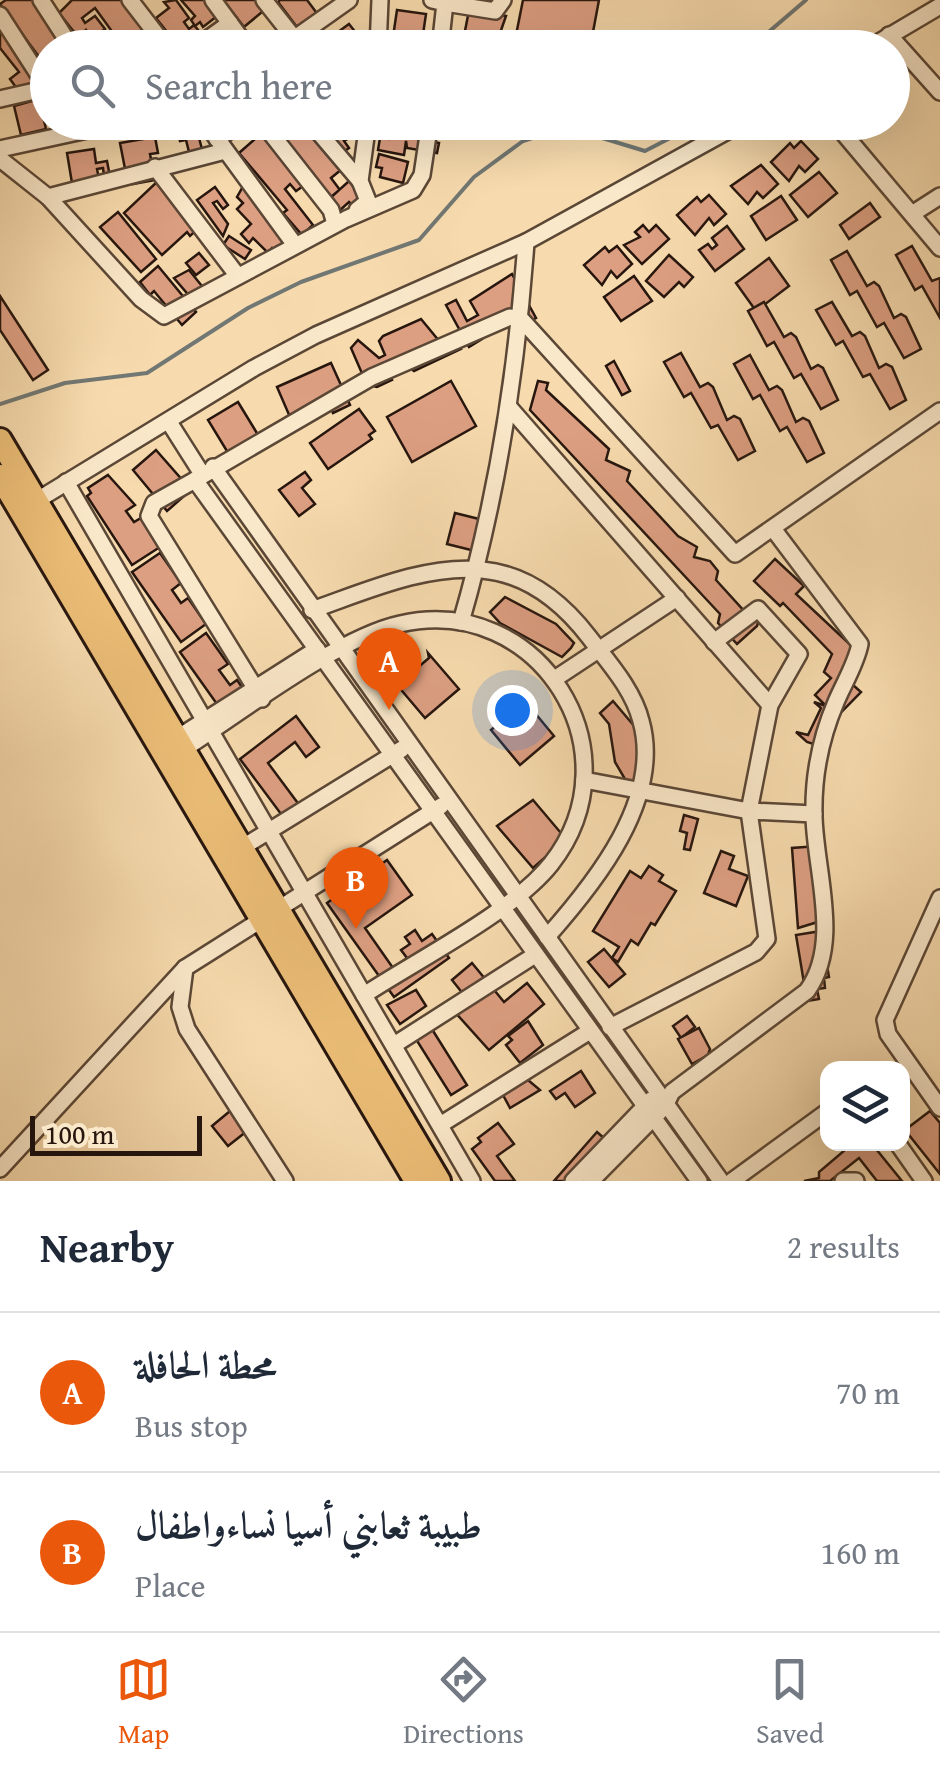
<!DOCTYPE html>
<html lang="en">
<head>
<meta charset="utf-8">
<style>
  :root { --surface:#fff; --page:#f6f6f7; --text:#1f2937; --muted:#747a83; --line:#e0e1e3; --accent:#ea580c }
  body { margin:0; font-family:"Gentium Book Plus",Amiri,serif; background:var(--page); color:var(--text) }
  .controls { position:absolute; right:30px; bottom:30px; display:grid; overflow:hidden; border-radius:20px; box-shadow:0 10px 40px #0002 }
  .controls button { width:90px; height:90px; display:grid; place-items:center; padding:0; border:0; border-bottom:2px solid var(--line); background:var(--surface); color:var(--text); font:50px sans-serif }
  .scale { position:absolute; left:30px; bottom:25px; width:172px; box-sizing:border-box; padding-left:10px; border:5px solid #27160e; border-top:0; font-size:28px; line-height:35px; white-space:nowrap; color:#27160e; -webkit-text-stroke:8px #fae8ca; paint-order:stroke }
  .you { position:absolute; left:512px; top:710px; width:35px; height:35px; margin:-25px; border:8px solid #fff; border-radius:50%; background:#1a73e8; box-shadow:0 0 0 15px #1a73e833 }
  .badge { display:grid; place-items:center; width:65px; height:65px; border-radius:50%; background:var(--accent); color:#fff; font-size:32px; font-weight:700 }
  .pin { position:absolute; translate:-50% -82px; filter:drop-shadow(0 2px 5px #0008) }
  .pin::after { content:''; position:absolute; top:52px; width:35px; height:30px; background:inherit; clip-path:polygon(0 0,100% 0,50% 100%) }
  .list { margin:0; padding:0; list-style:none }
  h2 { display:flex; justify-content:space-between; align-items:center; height:130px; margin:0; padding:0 40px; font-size:42px }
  h2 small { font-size:32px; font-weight:400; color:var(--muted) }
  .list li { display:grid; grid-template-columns:65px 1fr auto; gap:30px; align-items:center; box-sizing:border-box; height:160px; padding:0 40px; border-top:2px solid var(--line) }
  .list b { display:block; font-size:38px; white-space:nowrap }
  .list p { margin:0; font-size:32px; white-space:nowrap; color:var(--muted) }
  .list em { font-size:32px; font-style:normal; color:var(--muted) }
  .icon { flex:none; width:55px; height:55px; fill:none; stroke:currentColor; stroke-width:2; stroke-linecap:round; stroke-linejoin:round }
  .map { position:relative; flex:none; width:940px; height:1181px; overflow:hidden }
  .search { position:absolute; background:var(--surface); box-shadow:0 10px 40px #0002; left:30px; right:30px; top:30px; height:110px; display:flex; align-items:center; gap:25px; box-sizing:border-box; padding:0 35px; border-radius:55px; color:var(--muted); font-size:38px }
  .sheet { height:450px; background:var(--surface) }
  nav { display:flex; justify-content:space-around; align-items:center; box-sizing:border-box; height:140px; border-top:2px solid var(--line); background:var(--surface); font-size:28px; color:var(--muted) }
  nav a { display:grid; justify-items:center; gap:5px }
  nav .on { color:var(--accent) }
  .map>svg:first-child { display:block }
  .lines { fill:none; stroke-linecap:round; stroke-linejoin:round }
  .stream { stroke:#717773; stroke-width:4 }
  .building { fill:#dd9f82; stroke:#27160e; stroke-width:2.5 }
  .minor-casing { stroke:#5b4736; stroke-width:20 }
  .highway-casing { stroke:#27160e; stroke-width:28 }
  .minor { stroke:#fae8ca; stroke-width:15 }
  .highway { stroke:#ecbe77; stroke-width:22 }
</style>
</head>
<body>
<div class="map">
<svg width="940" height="1181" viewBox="0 0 940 1181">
  <rect width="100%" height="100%" fill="#f7dbae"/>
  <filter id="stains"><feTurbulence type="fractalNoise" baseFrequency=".002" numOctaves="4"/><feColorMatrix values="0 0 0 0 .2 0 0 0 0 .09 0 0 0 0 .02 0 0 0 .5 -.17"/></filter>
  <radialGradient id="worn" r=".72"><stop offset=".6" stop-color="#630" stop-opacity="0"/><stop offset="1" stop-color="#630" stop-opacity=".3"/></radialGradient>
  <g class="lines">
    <g class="stream">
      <path d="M 750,48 L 806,0"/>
      <path d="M 0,404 L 65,383 L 147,373 L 248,308 L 301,282 L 419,240 L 474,177 L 523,141 L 566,127 L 645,151 L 676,135 L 687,122"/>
    </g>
  </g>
  <g class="building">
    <path d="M 6,0 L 41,0 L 70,48 L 48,48 L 48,69 L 0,4 Z"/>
    <path d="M 72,0 L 121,0 L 146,32 L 125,48 L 114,43 L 118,37 L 108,45 L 104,36 L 111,30 L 95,8 L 82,18 L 85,23 L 95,16 L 105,29 L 92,39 L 86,30 L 78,37 L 59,13 Z"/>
    <path d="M 176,0 L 189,18 L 184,22 L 189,29 L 194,25 L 212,47 L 179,47 L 156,18 L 169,8 L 164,2 Z"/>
    <path d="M 181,0 L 210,0 L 221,13 L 203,27 L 200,22 L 195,26 L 191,20 L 195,16 Z"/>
    <path d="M 223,0 L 262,0 L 268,7 L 244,27 Z"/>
    <path d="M 280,0 L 307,0 L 319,16 L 300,31 L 278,2 Z"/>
    <path d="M 471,0 L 504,0 L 501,15 L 506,16 L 497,42 L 464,36 Z"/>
    <path d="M 523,0 L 599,0 L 590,48 L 548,48 L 515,40 Z"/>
    <path d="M 397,10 L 426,14 L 422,41 L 393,37 Z"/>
    <path d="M 0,23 L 42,76 L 20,93 L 10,79 L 19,72 L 0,48 Z"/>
    <path d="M 349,24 L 368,48 L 350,48 L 338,32 Z"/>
    <path d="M 39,99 L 46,129 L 21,135 L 14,106 Z"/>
    <path d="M 280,122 L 288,122 L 297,134 L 306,126 L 342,169 L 331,178 L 340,190 L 331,197 L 273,128 Z"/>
    <path d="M 342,124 L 351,137 L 344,141 L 349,148 L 342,153 L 328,133 Z"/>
    <path d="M 196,126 L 205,161 L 192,164 L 186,140 L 180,141 L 177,130 Z"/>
    <path d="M 263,132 L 306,184 L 296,191 L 290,184 L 285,189 L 313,225 L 302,235 L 283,213 L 287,210 L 239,153 Z"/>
    <path d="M 390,133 L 439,143 L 437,153 L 407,148 L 406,141 L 404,155 L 378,150 L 380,138 L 389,139 Z"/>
    <path d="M 155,137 L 158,153 L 150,154 L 155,180 L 133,184 L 132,178 L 127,179 L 120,143 Z"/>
    <path d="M 801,141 L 818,159 L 805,172 L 799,166 L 789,181 L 771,162 L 790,143 L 794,148 Z"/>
    <path d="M 94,149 L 96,163 L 107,161 L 111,182 L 105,183 L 103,168 L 97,169 L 100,184 L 73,189 L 67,153 Z"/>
    <path d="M 379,154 L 408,162 L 403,183 L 380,177 L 382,168 L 376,167 Z"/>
    <path d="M 761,165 L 778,184 L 763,198 L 757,192 L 748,204 L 731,186 Z"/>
    <path d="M 819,172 L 837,193 L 808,217 L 790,195 Z"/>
    <path d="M 160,179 L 202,225 L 190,236 L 187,232 L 162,255 L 124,213 Z"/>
    <path d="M 349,181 L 365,199 L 355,208 L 349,202 L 338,212 L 328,200 Z"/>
    <path d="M 245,183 L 250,189 L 247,192 L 291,239 L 277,253 L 272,248 L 268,253 L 253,238 L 249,243 L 241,234 L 251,224 L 237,209 L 243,203 L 237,197 Z"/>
    <path d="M 215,187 L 228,205 L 223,209 L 217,201 L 213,203 L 228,224 L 223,236 L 197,200 Z"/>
    <path d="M 709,195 L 726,214 L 714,225 L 709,218 L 695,235 L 677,215 L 697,197 L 701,202 Z"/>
    <path d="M 781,196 L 797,220 L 766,240 L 751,216 Z"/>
    <path d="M 870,203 L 880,217 L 849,239 L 840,225 Z"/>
    <path d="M 118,212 L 156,259 L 141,272 L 100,227 Z"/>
    <path d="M 643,225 L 649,232 L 656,225 L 669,239 L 642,264 L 624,245 L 640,237 L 635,232 Z"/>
    <path d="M 727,226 L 744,249 L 715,271 L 699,250 L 708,244 L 712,249 L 717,245 L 712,238 Z"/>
    <path d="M 229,236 L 251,250 L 245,259 L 223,245 Z"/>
    <path d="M 617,246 L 632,264 L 617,278 L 611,271 L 602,285 L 584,265 L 605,247 L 609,252 Z"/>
    <path d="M 912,246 L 932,281 L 940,278 L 940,318 L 922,286 L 915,290 L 896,255 Z"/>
    <path d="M 847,251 L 867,286 L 874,282 L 879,286 L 894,318 L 901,314 L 906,317 L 921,349 L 904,358 L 884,323 L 877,327 L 857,291 L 850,295 L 831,260 Z"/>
    <path d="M 199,253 L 209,265 L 196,275 L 186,263 Z"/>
    <path d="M 669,255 L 693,277 L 684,287 L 679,282 L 664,297 L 646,281 Z"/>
    <path d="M 769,258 L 789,286 L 756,311 L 736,283 Z"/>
    <path d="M 158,266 L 196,312 L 182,325 L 154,291 L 150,295 L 140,282 Z"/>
    <path d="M 189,270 L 210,296 L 198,306 L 174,278 Z"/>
    <path d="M 512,274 L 536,318 L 521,326 L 515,315 L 479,334 L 482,339 L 469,347 L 446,305 L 456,300 L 467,321 L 478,315 L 470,301 Z"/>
    <path d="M 634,276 L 652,301 L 621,321 L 604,297 Z"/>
    <path d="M 0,296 L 48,370 L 33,380 L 0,330 Z"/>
    <path d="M 764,302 L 784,337 L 791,333 L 796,337 L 811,369 L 818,365 L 823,368 L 838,400 L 821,409 L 801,374 L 794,378 L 774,342 L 767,346 L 748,311 Z"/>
    <path d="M 832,302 L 852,336 L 860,332 L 865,336 L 879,368 L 886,364 L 892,367 L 906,400 L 890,409 L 870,374 L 863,377 L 843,341 L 836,345 L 816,310 Z"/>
    <path d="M 421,319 L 440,342 L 457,340 L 461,349 L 414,371 L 406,365 L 389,373 L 392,380 L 377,387 L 367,385 L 351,348 L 358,340 L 379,358 L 385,355 L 379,341 L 383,336 Z"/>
    <path d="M 681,353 L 700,387 L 708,383 L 713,387 L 727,420 L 734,416 L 740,419 L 755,451 L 738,460 L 718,425 L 711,428 L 691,393 L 684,397 L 664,362 Z"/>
    <path d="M 750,355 L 769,390 L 777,386 L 782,390 L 796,422 L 803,418 L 809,421 L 824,453 L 807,462 L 787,427 L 780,431 L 760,395 L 753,399 L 734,364 Z"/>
    <path d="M 614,361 L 630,391 L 622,395 L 606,366 Z"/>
    <path d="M 331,363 L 350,405 L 333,413 L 328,402 L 293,424 L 277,387 Z"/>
    <path d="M 451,381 L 476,426 L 412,462 L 387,417 Z"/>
    <path d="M 538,381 L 548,383 L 546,390 L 609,449 L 606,460 L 630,471 L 627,481 L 678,536 L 697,547 L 694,557 L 710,561 L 718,571 L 716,580 L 747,614 L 760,617 L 757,626 L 737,644 L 718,623 L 720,614 L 530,410 Z"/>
    <path d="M 238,402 L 263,443 L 233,461 L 208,420 Z"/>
    <path d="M 359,409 L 375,431 L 369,435 L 372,439 L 328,469 L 310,443 Z"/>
    <path d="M 156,450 L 191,490 L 167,511 L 133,470 Z"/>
    <path d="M 305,472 L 311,480 L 302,488 L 315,504 L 299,516 L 279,490 Z"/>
    <path d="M 108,475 L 135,505 L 126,511 L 134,522 L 141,518 L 160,547 L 132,565 L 87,496 L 91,493 L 88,488 Z"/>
    <path d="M 455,513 L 483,520 L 475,551 L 447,544 Z"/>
    <path d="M 160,553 L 181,583 L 172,590 L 181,603 L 188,598 L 206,624 L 181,642 L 132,572 Z"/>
    <path d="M 775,559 L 804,586 L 796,594 L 857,651 L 853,685 L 861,692 L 815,739 L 823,747 L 807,742 L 796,732 L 808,735 L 821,708 L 814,702 L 826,706 L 815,695 L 831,678 L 824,672 L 832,654 L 783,603 L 780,606 L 754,581 Z"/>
    <path d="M 505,597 L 556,624 L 574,643 L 571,648 L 562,657 L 500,623 L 490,612 Z"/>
    <path d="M 206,633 L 228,664 L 219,670 L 230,685 L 237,680 L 253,703 L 229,721 L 180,652 Z"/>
    <path d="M 428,653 L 459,689 L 425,718 L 397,685 L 429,658 Z"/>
    <path d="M 514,692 L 524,698 L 512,716 L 503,710 Z"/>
    <path d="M 525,701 L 554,736 L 520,765 L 491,730 Z"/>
    <path d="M 613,701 L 635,727 L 644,780 L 629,786 L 615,762 L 609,724 L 600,713 Z"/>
    <path d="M 296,716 L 319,747 L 306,757 L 295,742 L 268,763 L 303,810 L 287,822 L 240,759 Z"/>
    <path d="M 533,800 L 566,839 L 533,868 L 497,826 Z"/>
    <path d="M 684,815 L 698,819 L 690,850 L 684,849 L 687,833 L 680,831 Z"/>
    <path d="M 818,846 L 821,921 L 798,928 L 792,848 Z"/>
    <path d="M 721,851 L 734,856 L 729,869 L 748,876 L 736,906 L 704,893 Z"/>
    <path d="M 387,860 L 412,895 L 365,928 L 393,968 L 407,958 L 401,950 L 410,944 L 405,937 L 415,930 L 422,941 L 432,934 L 449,958 L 394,997 L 327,903 Z"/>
    <path d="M 649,866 L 663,875 L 659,881 L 676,891 L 655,925 L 651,923 L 638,945 L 631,940 L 618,962 L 612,958 L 619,947 L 593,931 L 630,871 L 641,878 Z"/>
    <path d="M 821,931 L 829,977 L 824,978 L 825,988 L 817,989 L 819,999 L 807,1001 L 796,935 Z"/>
    <path d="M 604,949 L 625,974 L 609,987 L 588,962 Z"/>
    <path d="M 472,963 L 504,1002 L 527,983 L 544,1004 L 489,1050 L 453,1010 L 464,995 L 452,980 Z"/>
    <path d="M 416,990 L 426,1006 L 400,1024 L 387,1005 Z"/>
    <path d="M 687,1016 L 695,1027 L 681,1038 L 673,1026 Z"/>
    <path d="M 528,1021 L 543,1045 L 520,1063 L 506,1045 L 512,1040 L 508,1036 Z"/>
    <path d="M 430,1026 L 467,1085 L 451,1095 L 414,1036 Z"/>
    <path d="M 699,1028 L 710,1049 L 708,1055 L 692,1064 L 678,1039 Z"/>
    <path d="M 581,1071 L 595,1093 L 575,1107 L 565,1093 L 556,1099 L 550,1091 Z"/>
    <path d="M 528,1080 L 540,1090 L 510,1108 L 503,1095 Z"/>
    <path d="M 230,1111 L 247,1131 L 228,1146 L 212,1126 Z"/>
    <path d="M 930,1111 L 940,1123 L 940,1174 L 905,1130 Z"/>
    <path d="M 498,1123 L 514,1144 L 497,1156 L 515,1181 L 495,1181 L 472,1149 L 481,1142 L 478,1138 Z"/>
    <path d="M 597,1132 L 614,1147 L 593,1181 L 554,1181 Z"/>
    <path d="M 872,1144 L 902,1181 L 877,1181 L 859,1158 L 830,1181 L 804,1181 L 819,1178 L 819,1172 L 852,1144 Z"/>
  </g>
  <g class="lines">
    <g class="minor-casing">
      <g id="minor">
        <path d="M 41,0 L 72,48"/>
        <path d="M 130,0 L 167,48"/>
        <path d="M 213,0 L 248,48"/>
        <path d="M 264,0 L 294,38"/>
        <path d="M 432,0 L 445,3 L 440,48"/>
        <path d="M 445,3 L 495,11 L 503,0"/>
        <path d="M 0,15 L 47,88"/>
        <path d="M 889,35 L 940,92"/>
        <path d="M 195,48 L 230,23"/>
        <path d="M 281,48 L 349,0"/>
        <path d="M 378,48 L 380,0"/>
        <path d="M 869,48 L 940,6"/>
        <path d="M 0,99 L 48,88"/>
        <path d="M 205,122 L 295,245"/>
        <path d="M 262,122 L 331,210 L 335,224"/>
        <path d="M 310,122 L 360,181"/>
        <path d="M 834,122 L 940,248"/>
        <path d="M 217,139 L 242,122"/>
        <path d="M 0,149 L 124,122"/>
        <path d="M 0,159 L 48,197 L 141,299 L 164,316 L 346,219 L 413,190 L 422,175 L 430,122"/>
        <path d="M 155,167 L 237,275"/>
        <path d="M 48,197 L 225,151"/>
        <path d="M 357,210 L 368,201 L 360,181 L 368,122"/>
        <path d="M 912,214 L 940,196"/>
        <path d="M 509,407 L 770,705"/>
        <path d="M 169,422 L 202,474"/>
        <path d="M 213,467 L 721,1181"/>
        <path d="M 195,480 L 154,503 L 149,516 L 262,699"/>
        <path d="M 66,482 L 472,1181"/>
        <path d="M 36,501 L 254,368 L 316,335 L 526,242 L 744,122"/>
        <path d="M 312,610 C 364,592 426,564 482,570 C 527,574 562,602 589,637 C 608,662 633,689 641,721 C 663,799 595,883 547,937"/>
        <path d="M 461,622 C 497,498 517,370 526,242"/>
        <path d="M 556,678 L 677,598"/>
        <path d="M 177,738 L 317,649"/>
        <path d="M 184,749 C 240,713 339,637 400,624 C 539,592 639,752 551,864 C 513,912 417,960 364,995"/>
        <path d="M 584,780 L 749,811 L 814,814"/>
        <path d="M 243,847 L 402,749"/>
        <path d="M 940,898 L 885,1020 L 888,1034 L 940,1108"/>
        <path d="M 185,968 L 180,1007 L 187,1029 L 285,1181"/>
        <path d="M 610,1027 L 756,952 L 767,939 L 749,811 L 770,705 L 799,654 L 758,609 L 714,642"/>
        <path d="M 394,1045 L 535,955"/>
        <path d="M 440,1125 L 590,1031"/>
        <path d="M 898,1144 L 924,1181"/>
        <path d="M 0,1169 L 185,968 L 441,806"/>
        <path d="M 573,1181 L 651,1100"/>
        <path d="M 591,1181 L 665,1106 L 672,1092 L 807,991 C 842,943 815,871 814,816 C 813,777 821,737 836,702 C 844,683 856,664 860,644 L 774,530"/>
        <path d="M 699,1181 L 195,480 L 372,377 L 510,317 L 522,320 L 735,554 L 940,411"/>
        <path d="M 732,1181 L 828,1111"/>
        <path d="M 843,1181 L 856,1181"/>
      </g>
    </g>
    <g class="highway-casing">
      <g id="highway">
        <path d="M 0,440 L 439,1181"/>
        <path d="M 0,476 L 416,1181"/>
      </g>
    </g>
    <use href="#minor" class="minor"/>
    <use href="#highway" class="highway"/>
  </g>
  <rect width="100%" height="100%" filter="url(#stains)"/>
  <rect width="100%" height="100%" fill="url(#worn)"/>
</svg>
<div class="controls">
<button><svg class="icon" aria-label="layers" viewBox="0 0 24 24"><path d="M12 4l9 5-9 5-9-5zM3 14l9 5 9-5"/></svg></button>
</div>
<div class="scale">100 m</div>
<div class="you"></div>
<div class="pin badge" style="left:389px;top:710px">A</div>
<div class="pin badge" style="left:356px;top:929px">B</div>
<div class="search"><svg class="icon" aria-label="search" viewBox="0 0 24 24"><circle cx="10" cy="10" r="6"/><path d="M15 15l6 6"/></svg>Search here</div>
</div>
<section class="sheet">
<h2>Nearby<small>2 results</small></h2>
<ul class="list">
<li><span class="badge">A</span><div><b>محطة الحافلة</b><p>Bus stop</p></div><em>70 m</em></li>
<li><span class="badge">B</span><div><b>طبيبة ثعابني أسيا نساءواطفال</b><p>Place</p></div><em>160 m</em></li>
</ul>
</section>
<nav>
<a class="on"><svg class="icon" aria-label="map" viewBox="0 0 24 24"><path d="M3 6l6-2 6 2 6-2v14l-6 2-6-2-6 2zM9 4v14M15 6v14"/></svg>Map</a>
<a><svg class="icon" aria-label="directions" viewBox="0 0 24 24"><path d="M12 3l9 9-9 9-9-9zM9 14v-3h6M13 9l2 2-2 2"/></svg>Directions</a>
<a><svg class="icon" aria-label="saved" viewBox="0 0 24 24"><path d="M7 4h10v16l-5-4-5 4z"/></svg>Saved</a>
</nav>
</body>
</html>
